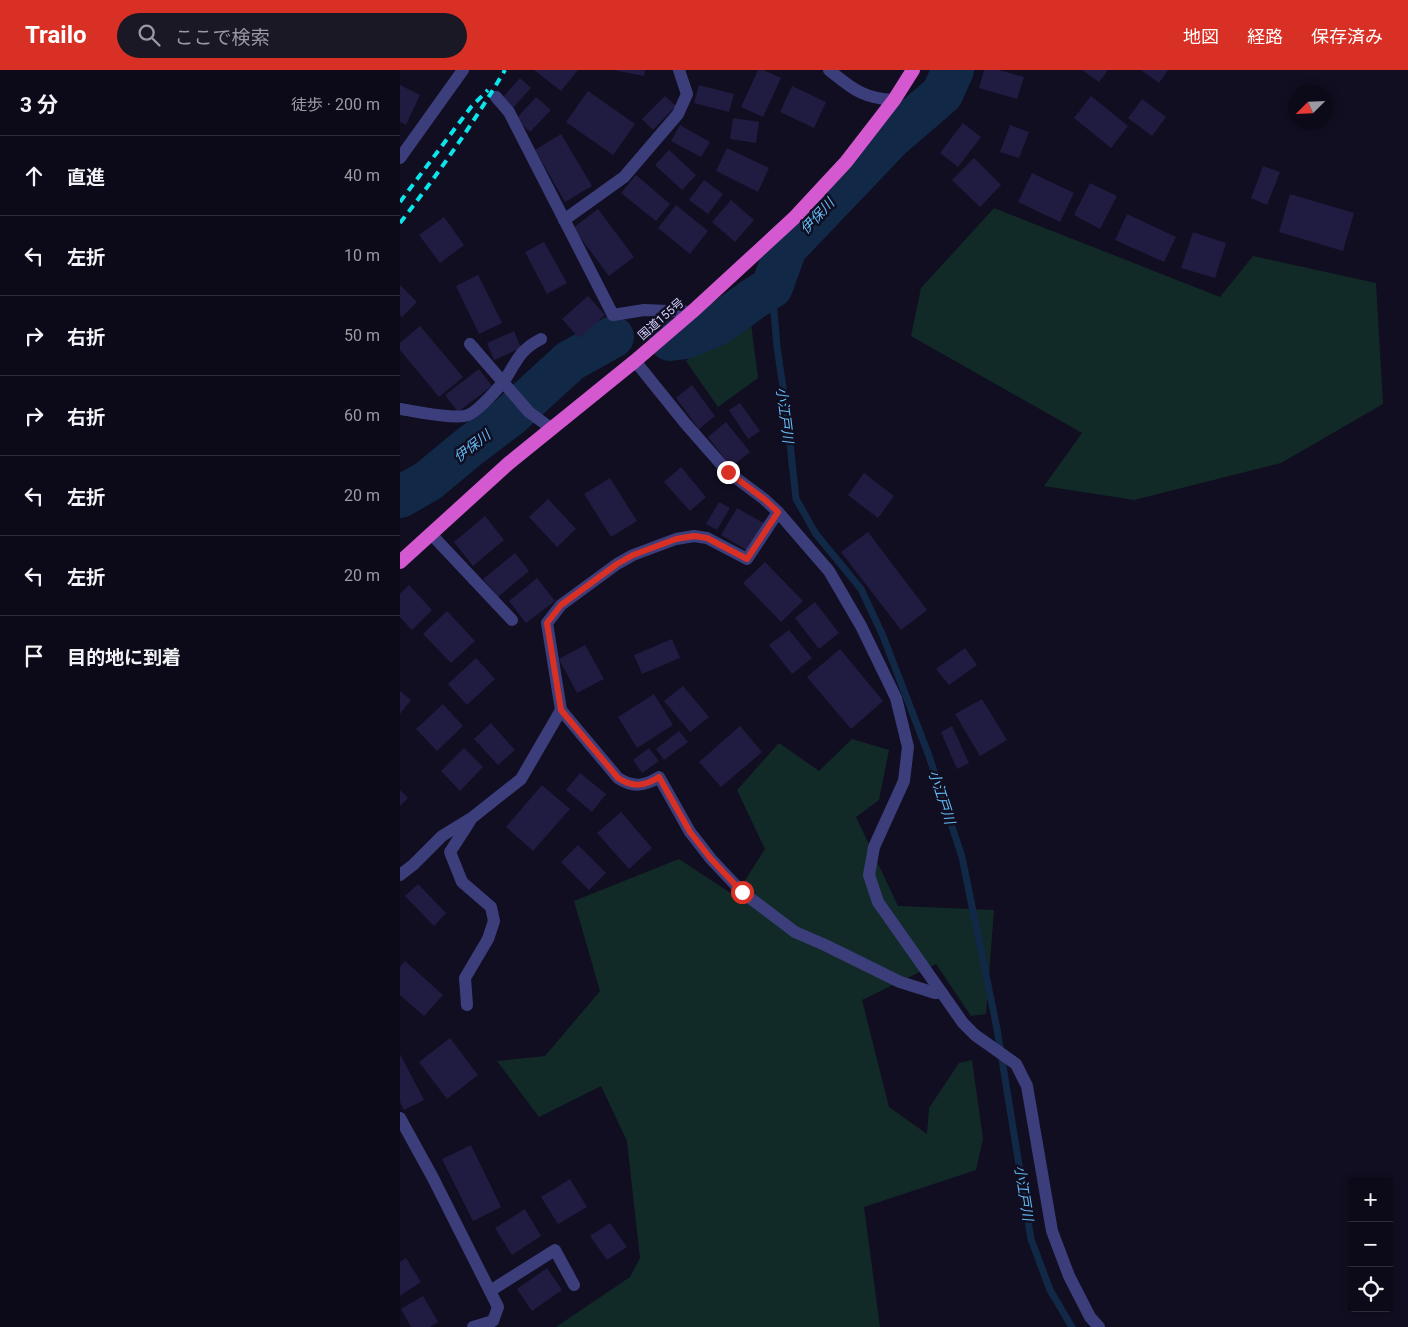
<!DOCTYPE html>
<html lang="ja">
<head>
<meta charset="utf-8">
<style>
  :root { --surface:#0c0a18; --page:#1a1825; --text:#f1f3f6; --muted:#9a9aa2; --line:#2c2b37; --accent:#d93025 }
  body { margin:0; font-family:Roboto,"Noto Sans JP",sans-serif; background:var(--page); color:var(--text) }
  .controls { position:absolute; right:15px; bottom:15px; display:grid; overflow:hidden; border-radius:5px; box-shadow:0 2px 8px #0003 }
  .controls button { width:45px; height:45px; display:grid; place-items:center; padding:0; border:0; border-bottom:1px solid var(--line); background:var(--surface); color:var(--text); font:25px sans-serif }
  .compass { position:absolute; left:888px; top:15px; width:45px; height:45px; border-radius:50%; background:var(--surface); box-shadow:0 2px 8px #0003; rotate:246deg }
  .stop { position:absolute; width:15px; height:15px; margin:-11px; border:4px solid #d93025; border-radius:50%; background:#fff }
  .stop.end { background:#d93025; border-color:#fff; box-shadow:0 1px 5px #0008 }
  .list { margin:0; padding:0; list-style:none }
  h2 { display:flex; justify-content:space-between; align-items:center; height:65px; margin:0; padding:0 20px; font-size:21px }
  h2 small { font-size:16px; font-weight:400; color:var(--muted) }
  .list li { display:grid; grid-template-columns:32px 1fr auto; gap:15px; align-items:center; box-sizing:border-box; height:80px; padding:0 20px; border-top:1px solid var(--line) }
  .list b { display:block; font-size:19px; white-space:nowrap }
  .list em { font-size:16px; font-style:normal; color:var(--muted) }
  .icon { flex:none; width:28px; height:28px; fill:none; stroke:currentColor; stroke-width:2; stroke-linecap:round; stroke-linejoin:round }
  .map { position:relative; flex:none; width:1008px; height:1257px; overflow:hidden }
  header { display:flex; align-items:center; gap:30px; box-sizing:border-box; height:70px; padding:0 25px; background:var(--accent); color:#fff }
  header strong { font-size:24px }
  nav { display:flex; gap:28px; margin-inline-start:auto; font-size:18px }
  .search { width:350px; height:45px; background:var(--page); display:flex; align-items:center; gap:12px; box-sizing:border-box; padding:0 18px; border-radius:28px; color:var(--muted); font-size:19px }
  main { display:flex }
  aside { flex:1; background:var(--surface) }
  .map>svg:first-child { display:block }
  .green { fill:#122a27 }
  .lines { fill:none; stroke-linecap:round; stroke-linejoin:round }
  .stream { stroke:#112946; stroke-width:7 }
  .river { stroke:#112946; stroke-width:42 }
  .building { fill:#201b40 }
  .minor { stroke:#3c3e7c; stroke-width:12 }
  .trunk { stroke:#d458d0; stroke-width:14 }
  .rail { stroke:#0de4eb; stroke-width:4; stroke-dasharray:8 6; stroke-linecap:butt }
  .route { stroke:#d93025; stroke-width:6 }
  .labels { text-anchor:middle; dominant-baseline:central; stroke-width:5; stroke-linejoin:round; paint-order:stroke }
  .street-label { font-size:12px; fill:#d2d0fc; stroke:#100e20 }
  .water-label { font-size:14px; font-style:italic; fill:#64bcf6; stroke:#100e20 }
</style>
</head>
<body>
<header>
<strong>Trailo</strong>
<div class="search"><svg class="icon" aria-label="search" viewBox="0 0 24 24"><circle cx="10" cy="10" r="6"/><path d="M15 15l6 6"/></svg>ここで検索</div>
<nav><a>地図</a><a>経路</a><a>保存済み</a></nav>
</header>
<main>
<aside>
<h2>3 分<small>徒歩 · 200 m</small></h2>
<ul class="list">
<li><svg class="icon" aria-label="ahead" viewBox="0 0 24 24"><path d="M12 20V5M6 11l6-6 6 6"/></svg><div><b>直進</b></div><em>40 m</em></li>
<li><svg class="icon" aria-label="left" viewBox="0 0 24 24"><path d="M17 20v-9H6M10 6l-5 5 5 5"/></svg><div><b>左折</b></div><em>10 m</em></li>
<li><svg class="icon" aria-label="right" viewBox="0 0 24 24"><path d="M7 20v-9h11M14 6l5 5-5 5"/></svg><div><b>右折</b></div><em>50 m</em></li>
<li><svg class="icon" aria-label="right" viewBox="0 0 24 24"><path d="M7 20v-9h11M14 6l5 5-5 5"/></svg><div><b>右折</b></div><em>60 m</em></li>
<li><svg class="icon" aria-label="left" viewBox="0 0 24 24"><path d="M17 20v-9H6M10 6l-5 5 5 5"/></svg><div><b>左折</b></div><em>20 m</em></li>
<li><svg class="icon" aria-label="left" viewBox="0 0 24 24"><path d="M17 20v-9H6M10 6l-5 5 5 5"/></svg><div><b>左折</b></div><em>20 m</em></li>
<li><svg class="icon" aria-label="arrive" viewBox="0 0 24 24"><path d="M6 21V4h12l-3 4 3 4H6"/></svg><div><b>目的地に到着</b></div></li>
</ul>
</aside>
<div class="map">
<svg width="1008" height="1257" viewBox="0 0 1008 1257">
  <rect width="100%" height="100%" fill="#100e20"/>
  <g class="green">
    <path d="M 594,138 L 820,227 L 853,186 L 976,213 L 983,334 L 881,393 L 734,430 L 644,416 L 682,363 L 511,266 L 521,218 Z"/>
    <path d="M 350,246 L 358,308 L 318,337 L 286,291 Z"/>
    <path d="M 452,669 L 489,680 L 479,730 L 456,747 L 498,836 L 594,840 L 586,944 L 571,946 L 536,894 L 462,930 L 489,1037 L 527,1064 L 529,1038 L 559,993 L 572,990 L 583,1069 L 576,1100 L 464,1137 L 480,1257 L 156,1257 L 230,1207 L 240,1188 L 227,1071 L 201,1016 L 139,1047 L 97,991 L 145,986 L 200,921 L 174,831 L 279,789 L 335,826 L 365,779 L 337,720 L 379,673 L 419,701 Z"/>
  </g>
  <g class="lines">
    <path class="stream" d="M 372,217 L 377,277 L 386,337 L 396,429 L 416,464 L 461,519 L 483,566 L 529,686 L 562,787 L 597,959 L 631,1169 L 650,1220 L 672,1257"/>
    <g class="river">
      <path d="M 270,270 L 286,268 L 317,255 L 353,229 L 372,217 L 386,178 L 492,67 L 542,24 L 553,0"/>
      <path d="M 0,427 L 28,411 L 69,377 L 110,346 L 170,291 L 213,267"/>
    </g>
  </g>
  <g class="building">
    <path d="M 134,0 L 178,0 L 161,21 Z"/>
    <path d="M 213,0 L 245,0 L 244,6 Z"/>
    <path d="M 358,0 L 363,0 L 381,8 L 363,47 L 341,37 Z"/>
    <path d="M 584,0 L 599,0 L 624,7 L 617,29 L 579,18 Z"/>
    <path d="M 682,0 L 708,0 L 699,12 Z"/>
    <path d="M 741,0 L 768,0 L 759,13 Z"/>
    <path d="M 120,8 L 131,18 L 113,38 L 102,28 Z"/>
    <path d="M 0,15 L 20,25 L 6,55 L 0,52 Z"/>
    <path d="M 299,15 L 334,24 L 329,42 L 294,33 Z"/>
    <path d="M 392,16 L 426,32 L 414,58 L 380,42 Z"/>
    <path d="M 188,21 L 235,54 L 213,85 L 166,52 Z"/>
    <path d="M 265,26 L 276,36 L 253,60 L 242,49 Z"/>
    <path d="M 691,26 L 728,56 L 711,78 L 674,48 Z"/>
    <path d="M 136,27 L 151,40 L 130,62 L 116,49 Z"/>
    <path d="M 742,29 L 766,47 L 752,66 L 728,48 Z"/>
    <path d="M 333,48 L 359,52 L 356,73 L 330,69 Z"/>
    <path d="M 563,53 L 581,67 L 558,97 L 540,83 Z"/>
    <path d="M 280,55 L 310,72 L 301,87 L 271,71 Z"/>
    <path d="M 610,55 L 629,62 L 619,88 L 600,82 Z"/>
    <path d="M 161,64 L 192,116 L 165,132 L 135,80 Z"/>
    <path d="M 327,78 L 369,98 L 358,122 L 316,101 Z"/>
    <path d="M 269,80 L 296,105 L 282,120 L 255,95 Z"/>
    <path d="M 574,88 L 601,115 L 580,137 L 552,110 Z"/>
    <path d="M 863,96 L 880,102 L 867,135 L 851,128 Z"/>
    <path d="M 632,103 L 674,123 L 660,152 L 618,132 Z"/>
    <path d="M 236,105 L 270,134 L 256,151 L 221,123 Z"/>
    <path d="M 304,110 L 323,124 L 308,144 L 289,130 Z"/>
    <path d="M 690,113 L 717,126 L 700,159 L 674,145 Z"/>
    <path d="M 890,124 L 954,143 L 943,181 L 879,162 Z"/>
    <path d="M 331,130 L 354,150 L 335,172 L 312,152 Z"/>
    <path d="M 276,135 L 308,161 L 290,184 L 258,158 Z"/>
    <path d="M 198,139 L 234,187 L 209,206 L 173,158 Z"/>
    <path d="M 727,144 L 776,167 L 764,192 L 715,170 Z"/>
    <path d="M 44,147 L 64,175 L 40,193 L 19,165 Z"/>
    <path d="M 793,162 L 826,173 L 815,208 L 781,198 Z"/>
    <path d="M 144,172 L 167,213 L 147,224 L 125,182 Z"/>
    <path d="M 78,205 L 102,253 L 79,264 L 56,216 Z"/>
    <path d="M 0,215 L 17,232 L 2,247 L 0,245 Z"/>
    <path d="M 188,226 L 205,245 L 179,268 L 162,249 Z"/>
    <path d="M 20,256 L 63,307 L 39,327 L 0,280 L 0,273 Z"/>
    <path d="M 114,261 L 121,278 L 94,290 L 87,273 Z"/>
    <path d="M 79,299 L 92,316 L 58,342 L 45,325 Z"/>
    <path d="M 292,315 L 315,346 L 299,359 L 276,328 Z"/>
    <path d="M 340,333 L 360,361 L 348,369 L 329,340 Z"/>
    <path d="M 326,352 L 350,382 L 331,397 L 308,367 Z"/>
    <path d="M 281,397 L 306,427 L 290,441 L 264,412 Z"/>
    <path d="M 464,403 L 494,426 L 478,448 L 448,425 Z"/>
    <path d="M 210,408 L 237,451 L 211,467 L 184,424 Z"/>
    <path d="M 148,429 L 176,459 L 157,477 L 129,447 Z"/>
    <path d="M 319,432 L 330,438 L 317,460 L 306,454 Z"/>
    <path d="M 337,438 L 367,455 L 351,483 L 321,465 Z"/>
    <path d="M 85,446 L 104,470 L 73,496 L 54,472 Z"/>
    <path d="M 468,462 L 527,540 L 501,560 L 441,482 Z"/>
    <path d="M 115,483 L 129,501 L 98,527 L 83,509 Z"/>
    <path d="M 365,492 L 403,531 L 381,552 L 343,513 Z"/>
    <path d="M 137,508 L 155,531 L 126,553 L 109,531 Z"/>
    <path d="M 9,515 L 32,540 L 12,560 L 0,547 L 0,524 Z"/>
    <path d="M 415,532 L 439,563 L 419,579 L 395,548 Z"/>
    <path d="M 47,541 L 75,571 L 51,593 L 23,564 Z"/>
    <path d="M 389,560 L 412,588 L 392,604 L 369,575 Z"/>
    <path d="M 272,569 L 280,588 L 242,604 L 234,585 Z"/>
    <path d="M 185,575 L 204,609 L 177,623 L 159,589 Z"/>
    <path d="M 565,578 L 577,595 L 549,615 L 536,599 Z"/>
    <path d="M 440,579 L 483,631 L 451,659 L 407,607 Z"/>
    <path d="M 76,588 L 95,609 L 67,635 L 48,614 Z"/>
    <path d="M 283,616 L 309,647 L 290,662 L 264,631 Z"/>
    <path d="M 0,621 L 11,630 L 0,644 Z"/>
    <path d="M 254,624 L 273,655 L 237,678 L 218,647 Z"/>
    <path d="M 582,629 L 607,670 L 580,686 L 555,644 Z"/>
    <path d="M 43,634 L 63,656 L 37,681 L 16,659 Z"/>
    <path d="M 91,653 L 115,680 L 98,695 L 74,669 Z"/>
    <path d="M 340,656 L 362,682 L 321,717 L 299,692 Z"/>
    <path d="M 552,656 L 569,693 L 557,699 L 541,662 Z"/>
    <path d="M 279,661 L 288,672 L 264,690 L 256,679 Z"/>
    <path d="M 64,678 L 83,697 L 60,721 L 41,701 Z"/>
    <path d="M 249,678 L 259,691 L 242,703 L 233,690 Z"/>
    <path d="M 180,703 L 206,724 L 192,742 L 166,720 Z"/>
    <path d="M 142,715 L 170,739 L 133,781 L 106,757 Z"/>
    <path d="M 0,720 L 8,728 L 0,736 Z"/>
    <path d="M 221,742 L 252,778 L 229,799 L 197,763 Z"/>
    <path d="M 178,775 L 206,803 L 189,820 L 161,792 Z"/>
    <path d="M 18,814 L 46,843 L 34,856 L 5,826 Z"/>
    <path d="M 5,891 L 43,925 L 24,946 L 0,925 L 0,897 Z"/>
    <path d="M 50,968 L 78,1005 L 47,1029 L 19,992 Z"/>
    <path d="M 0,984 L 24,1030 L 4,1040 L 0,1032 Z"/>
    <path d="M 71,1075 L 101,1137 L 73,1151 L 42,1089 Z"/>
    <path d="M 170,1109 L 187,1137 L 158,1154 L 141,1127 Z"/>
    <path d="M 125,1139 L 141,1166 L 112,1185 L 95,1158 Z"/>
    <path d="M 210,1153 L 227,1177 L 207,1190 L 190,1166 Z"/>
    <path d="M 6,1188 L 21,1212 L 0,1226 L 0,1192 Z"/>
    <path d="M 147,1198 L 162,1220 L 132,1241 L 117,1219 Z"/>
    <path d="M 23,1226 L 38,1252 L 30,1257 L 11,1257 L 1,1239 Z"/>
  </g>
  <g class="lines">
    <g class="minor">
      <path d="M 429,0 C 453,19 462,28 494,30"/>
      <path d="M 96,27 L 109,42 L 213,245 L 244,240 L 292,242"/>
      <path d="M 0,88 L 63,0"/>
      <path d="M 164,150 L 224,107 L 278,44 L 287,24 L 279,0"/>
      <path d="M 70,274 L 129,342 L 152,359"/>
      <path d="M 235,291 L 285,353 L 328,402 L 364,429 L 378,442 L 429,501 L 461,556 L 496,628 L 508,677 L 504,711 L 474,777 L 469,805 L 478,832 L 563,953 L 575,965 L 616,994 L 627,1016 L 652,1161 L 669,1206 L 690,1247 L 699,1257"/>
      <path d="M 0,339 C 14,341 56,350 68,345 C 77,342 101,316 106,308 C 117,290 121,279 141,269"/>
      <path d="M 31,464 L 112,550"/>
      <path d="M 161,640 L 147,553 L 161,535 L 217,494 L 233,485 L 276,469 L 294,466 L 307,468 L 347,489 L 378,442"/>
      <path d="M 0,805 L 13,795 L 42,766 L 73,747 L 121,709 L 161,640 L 218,708 C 233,718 245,716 259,707 L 290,762 L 311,789 L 342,822 L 395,862 L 425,875 L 500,912 L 535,923 L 542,923"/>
      <path d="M 67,935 L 65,908 L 88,869 L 94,851 L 91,837 L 62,812 L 50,782 L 70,751"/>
      <path d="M 0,1048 L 33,1108 L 98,1237 L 93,1251 L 73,1257"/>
      <path d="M 90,1221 L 155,1180 L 174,1215"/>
    </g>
    <path class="trunk" d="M 0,492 L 109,393 L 235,291 L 292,242 L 394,148 L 446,92 L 494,30 L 513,0"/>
    <g class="rail">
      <path d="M 0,132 L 71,37 L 88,20"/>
      <path d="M 0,153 C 38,104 73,54 105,0"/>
    </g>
  </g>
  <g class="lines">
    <path class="route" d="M 328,402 L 364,429 L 378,442 L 347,489 L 307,468 L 294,466 L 276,469 L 233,485 L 217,494 L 161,535 L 147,553 L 161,640 L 218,708 C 233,718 245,716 259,707 L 290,762 L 311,789 L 342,822"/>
  </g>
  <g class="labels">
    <g class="street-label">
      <text transform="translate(261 249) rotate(-41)">国道155号</text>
    </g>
    <g class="water-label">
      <text transform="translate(417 146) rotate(-47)">伊保川</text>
      <text transform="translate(385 345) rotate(83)">小江戸川</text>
      <text transform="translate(72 376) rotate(-38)">伊保川</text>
      <text transform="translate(542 727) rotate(72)">小江戸川</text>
      <text transform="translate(624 1123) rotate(81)">小江戸川</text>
    </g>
  </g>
</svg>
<div class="controls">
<button>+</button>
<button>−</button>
<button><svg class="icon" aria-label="locate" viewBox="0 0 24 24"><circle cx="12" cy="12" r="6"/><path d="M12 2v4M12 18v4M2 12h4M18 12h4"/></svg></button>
</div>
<svg class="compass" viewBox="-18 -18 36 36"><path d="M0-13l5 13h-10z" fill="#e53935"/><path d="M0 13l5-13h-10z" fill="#9a9aa2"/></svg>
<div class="stop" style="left:342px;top:822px"></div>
<div class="stop end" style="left:328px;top:402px"></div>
</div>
</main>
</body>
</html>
